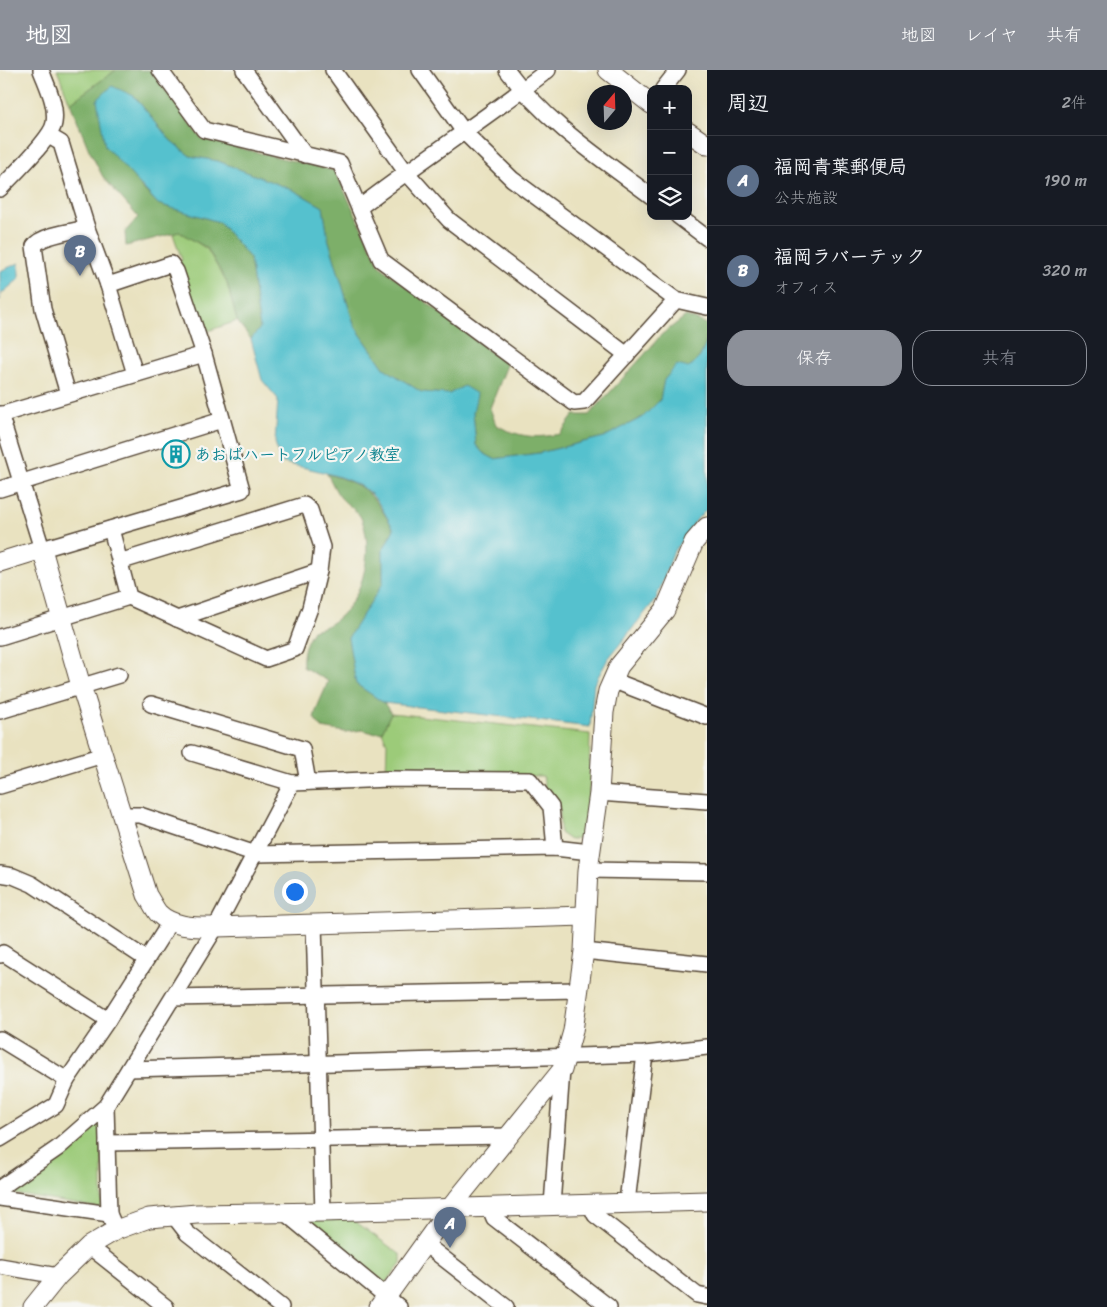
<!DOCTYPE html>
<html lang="ja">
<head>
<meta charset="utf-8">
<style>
  :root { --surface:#171b24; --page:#20242c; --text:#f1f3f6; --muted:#9ea1a6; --line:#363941; --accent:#8c9099 }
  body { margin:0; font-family:Sriracha,"Klee One",sans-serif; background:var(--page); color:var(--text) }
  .controls { position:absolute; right:15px; top:15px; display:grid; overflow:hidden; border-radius:10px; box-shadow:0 5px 20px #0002 }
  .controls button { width:45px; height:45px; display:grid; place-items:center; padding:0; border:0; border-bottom:1px solid var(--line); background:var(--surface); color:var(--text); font:25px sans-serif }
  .compass { position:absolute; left:587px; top:15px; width:45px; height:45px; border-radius:50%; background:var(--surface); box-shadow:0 5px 20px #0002; rotate:19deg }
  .you { position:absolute; left:294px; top:821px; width:18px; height:18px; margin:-12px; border:4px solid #fff; border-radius:50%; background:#1a73e8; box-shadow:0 0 0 8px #1a73e833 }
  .badge { display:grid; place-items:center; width:32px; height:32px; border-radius:50%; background:var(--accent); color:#fff; font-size:16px; font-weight:700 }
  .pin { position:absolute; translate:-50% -41px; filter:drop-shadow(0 1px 2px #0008) }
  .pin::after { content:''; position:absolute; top:26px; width:18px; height:15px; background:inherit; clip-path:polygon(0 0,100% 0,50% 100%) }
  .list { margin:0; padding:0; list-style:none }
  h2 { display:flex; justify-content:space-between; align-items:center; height:65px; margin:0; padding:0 20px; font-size:21px }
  h2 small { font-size:16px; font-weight:400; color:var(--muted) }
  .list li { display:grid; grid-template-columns:32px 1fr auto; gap:15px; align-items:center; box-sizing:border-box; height:90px; padding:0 20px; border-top:1px solid var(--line) }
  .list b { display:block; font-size:19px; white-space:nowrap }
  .list p { margin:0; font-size:16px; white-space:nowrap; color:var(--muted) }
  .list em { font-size:16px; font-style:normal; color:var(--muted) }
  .actions { display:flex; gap:10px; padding:15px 20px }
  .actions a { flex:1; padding:11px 0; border:1px solid var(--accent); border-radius:20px; text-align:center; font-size:18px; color:var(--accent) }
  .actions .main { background:var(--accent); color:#fff }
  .icon { flex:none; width:28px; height:28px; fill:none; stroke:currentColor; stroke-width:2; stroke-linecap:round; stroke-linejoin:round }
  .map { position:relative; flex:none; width:707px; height:1237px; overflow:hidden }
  header { display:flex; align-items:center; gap:30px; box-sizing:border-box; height:70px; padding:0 25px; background:var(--accent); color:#fff }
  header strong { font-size:24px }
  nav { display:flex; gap:28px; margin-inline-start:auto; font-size:18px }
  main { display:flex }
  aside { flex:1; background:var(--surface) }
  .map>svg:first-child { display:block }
  .green { fill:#9ccb79; stroke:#6c7a4c }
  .forest { fill:#7daf69; stroke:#5c6c44 }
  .water { fill:#54c1ce; stroke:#487676 }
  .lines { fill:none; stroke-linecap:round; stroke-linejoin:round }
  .minor-casing { stroke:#554636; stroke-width:18 }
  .tertiary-casing { stroke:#554636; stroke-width:21 }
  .minor { stroke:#fff; stroke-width:15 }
  .tertiary { stroke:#fff; stroke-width:19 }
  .labels { text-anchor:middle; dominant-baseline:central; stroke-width:4.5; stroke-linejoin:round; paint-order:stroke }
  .culture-label { font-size:16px; font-weight:bold; fill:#0d838f; stroke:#f6f6f2; text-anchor:start }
</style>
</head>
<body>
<header>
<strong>地図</strong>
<nav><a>地図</a><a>レイヤ</a><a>共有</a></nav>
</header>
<main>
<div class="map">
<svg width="707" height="1237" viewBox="0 0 707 1237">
  <rect width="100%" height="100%" fill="#f6f6f2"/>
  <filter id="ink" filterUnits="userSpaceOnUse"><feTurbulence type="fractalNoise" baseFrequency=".02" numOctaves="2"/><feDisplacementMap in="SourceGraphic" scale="10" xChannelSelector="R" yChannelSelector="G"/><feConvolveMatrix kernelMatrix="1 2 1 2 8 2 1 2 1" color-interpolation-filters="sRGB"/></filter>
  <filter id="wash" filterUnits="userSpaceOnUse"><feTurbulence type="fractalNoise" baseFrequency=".0096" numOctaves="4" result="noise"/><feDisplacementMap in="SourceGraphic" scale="20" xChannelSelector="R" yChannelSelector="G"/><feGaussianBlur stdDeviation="1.12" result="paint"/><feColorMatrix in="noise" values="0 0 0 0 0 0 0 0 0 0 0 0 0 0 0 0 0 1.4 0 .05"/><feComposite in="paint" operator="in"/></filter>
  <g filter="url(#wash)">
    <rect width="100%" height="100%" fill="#e9e2c0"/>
    <g class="green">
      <path d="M 57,0 L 116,0 L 70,33 Z"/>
      <path d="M 179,161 L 207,179 L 227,213 L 237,251 L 202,263 L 178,193 L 182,190 L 173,164 Z"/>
      <path d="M 391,643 L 590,664 L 589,729 L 581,767 L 570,770 L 560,763 L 560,740 L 545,720 L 543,706 L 386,705 L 387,673 L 382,662 Z"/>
      <path d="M 102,1049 L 102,1134 L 100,1138 L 2,1122 L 69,1083 Z"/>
      <path d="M 348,1146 L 401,1185 L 401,1194 L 384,1215 L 377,1213 L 303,1148 Z"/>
    </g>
    <g class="forest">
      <path d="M 116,0 L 150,0 L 202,69 L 335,101 L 380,196 L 507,295 L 490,338 L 496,355 C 520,367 533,369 560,364 L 574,345 L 589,345 L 644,285 L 661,265 L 686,246 L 707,254 C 707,276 704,284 689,299 L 677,296 L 664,310 L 660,330 L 643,347 L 604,367 L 539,383 L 494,389 L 483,383 L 476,375 L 473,342 L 464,316 L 449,324 L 421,322 L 384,298 L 354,255 L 328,168 L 323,137 L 295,121 L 218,91 L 190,86 L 170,70 L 134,26 L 141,117 L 158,134 L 219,152 L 250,188 L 260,258 L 251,269 L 237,251 L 227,213 L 207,178 L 179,162 L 126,176 L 125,162 L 138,147 L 103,107 L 89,80 L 70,33 Z"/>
      <path d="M 327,404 C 370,416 371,424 394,459 L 383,480 L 383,513 L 348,568 L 356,614 L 384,633 L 391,643 L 382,662 L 373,663 L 363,660 L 345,662 L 322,658 L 314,648 C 317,634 324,624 328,611 L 303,597 C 302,582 305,573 313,560 C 357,553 377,488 362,450 C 359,441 347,435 341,428 C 335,421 332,412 327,404 Z"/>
    </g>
    <g class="water">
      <path d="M 112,16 L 134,26 L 170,70 L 190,86 L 218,91 L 295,121 L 323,137 L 328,168 L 354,255 L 384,298 L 421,322 L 449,324 L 464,316 L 477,324 L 473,342 L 476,375 L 483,383 L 494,389 L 539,383 L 604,367 L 643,347 L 660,330 L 664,310 L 677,295 L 689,298 L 700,287 L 707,271 L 707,439 L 698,448 L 674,481 L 656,529 L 608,589 L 594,614 L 590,657 L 384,633 L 356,614 L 348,568 L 383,513 L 383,480 L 394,459 C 387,448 380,433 371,424 C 351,405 307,399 280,392 L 275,372 L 278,329 L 262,310 L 251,269 L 260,258 L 250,188 L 219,152 L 158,134 L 105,76 L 97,30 Z"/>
      <path d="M 19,193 L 19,209 L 1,224 L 0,230 L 0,201 Z"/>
    </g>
  </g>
  <g filter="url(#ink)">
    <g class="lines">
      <g class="minor-casing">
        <g id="minor">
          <path d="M 160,0 L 204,60 L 340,93 L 381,190 L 574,333 L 584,332 L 676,230"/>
          <path d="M 244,0 L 305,85"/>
          <path d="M 333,0 L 406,102 L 449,150 L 627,285"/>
          <path d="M 420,0 L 464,62 L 512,109 L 676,230 L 707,237"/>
          <path d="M 507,0 C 545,52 600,88 651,126"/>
          <path d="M 663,19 L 678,0"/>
          <path d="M 49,66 L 61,73 L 87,158 L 108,215 L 135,304"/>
          <path d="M 0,119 C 12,106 52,68 54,53 C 57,35 47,16 41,0"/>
          <path d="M 360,137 C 421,90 487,48 548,0"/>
          <path d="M 678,146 L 707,168"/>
          <path d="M 68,324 L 43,239 L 34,176 C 41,165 74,161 87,158"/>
          <path d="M 0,344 L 42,479 L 242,420 L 204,284 L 176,201 L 171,194 L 108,215"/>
          <path d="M 0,345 L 204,284"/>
          <path d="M 0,419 L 222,350"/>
          <path d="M 111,459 L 129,527 L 266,589 L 295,579 L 310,538 L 319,501 L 322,477 L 310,440 L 304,435 L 119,492"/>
          <path d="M 177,549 L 319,501"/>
          <path d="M 0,567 L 129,527"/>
          <path d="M 612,610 L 707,647"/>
          <path d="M 151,634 L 302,679 L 308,712"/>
          <path d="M 0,641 L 119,605"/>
          <path d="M 192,683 L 292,713"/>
          <path d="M 0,716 L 103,685"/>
          <path d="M 599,723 L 707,731"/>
          <path d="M 123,745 L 140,745 L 256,784 L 555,778 L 590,782"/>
          <path d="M 588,800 L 707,802"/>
          <path d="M 0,804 L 13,806 L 32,814 L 146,889"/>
          <path d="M 314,854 L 323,1142"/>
          <path d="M 584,881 L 707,894"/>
          <path d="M 0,885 L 3,883 L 108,950"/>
          <path d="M 173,928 L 579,920"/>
          <path d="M 0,969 L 67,1010"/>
          <path d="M 129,999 L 645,984 L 707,977"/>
          <path d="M 106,1036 L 109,1144 L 116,1160"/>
          <path d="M 0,1069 L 56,1035 L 67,1010 L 108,950 L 164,862 L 169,851"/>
          <path d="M 107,1073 L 509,1066"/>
          <path d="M 0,1118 L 58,1078 L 106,1036 L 216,857 L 292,713 L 389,709 L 530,710 L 551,737 L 555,778"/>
          <path d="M 0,1128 L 109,1144"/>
          <path d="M 627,1132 L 645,984"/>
          <path d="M 590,1134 L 595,1145 L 697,1225 L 707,1227"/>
          <path d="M 552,1135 L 562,1000"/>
          <path d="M 489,1136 L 494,1148 L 609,1237"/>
          <path d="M 285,1143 L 399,1237"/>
          <path d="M 173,1145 L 187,1163 L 281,1237"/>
          <path d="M 425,1174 L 506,1237"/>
          <path d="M 89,1176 L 166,1237"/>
          <path d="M 0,1196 L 58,1206"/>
        </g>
      </g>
      <g class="tertiary-casing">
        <g id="tertiary">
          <path d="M 608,0 L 651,34"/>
          <path d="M 688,62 L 707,75"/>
          <path d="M 0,492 L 42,479 L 81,616 L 147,825 C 151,831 154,838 158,843 C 173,858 196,857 216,857 L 585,846"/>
          <path d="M 33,1237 L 58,1206 L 89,1176 L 116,1160 L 149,1148 L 197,1144 L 323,1142 L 707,1131"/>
          <path d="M 379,1237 L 451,1137 L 562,1000 L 573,961 L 584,881 L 588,800 L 599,723 L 604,642 L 608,621 L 619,596 L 665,540 L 694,472 L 707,457"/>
        </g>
      </g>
      <use href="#minor" class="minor"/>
      <use href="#tertiary" class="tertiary"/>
    </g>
  </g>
  <defs>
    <g id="building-ring" transform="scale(1.4375)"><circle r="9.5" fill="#f6f6f2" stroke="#0f9aa8" stroke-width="1.5"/><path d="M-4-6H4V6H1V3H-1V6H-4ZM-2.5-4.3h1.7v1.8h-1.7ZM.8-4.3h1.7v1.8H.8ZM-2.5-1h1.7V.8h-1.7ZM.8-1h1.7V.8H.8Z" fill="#0f9aa8"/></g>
  </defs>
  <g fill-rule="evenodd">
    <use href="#building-ring" x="176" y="384"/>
  </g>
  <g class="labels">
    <g class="culture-label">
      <text x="195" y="384">あおばハートフルピアノ教室</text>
    </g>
  </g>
</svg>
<div class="controls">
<button>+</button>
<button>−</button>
<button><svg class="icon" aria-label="layers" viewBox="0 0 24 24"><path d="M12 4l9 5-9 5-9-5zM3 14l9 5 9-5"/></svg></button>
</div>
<svg class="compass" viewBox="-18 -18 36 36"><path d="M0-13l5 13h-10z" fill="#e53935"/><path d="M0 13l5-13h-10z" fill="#9ea1a6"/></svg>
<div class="you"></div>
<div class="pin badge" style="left:450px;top:1178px;background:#5c6f8a">A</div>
<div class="pin badge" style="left:80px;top:206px;background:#5c6f8a">B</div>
</div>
<aside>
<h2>周辺<small>2件</small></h2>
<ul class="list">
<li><span class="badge" style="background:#5c6f8a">A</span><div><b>福岡青葉郵便局</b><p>公共施設</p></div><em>190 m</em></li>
<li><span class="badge" style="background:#5c6f8a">B</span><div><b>福岡ラバーテック</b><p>オフィス</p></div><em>320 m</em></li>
</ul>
<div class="actions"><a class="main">保存</a><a>共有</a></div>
</aside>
</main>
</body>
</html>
